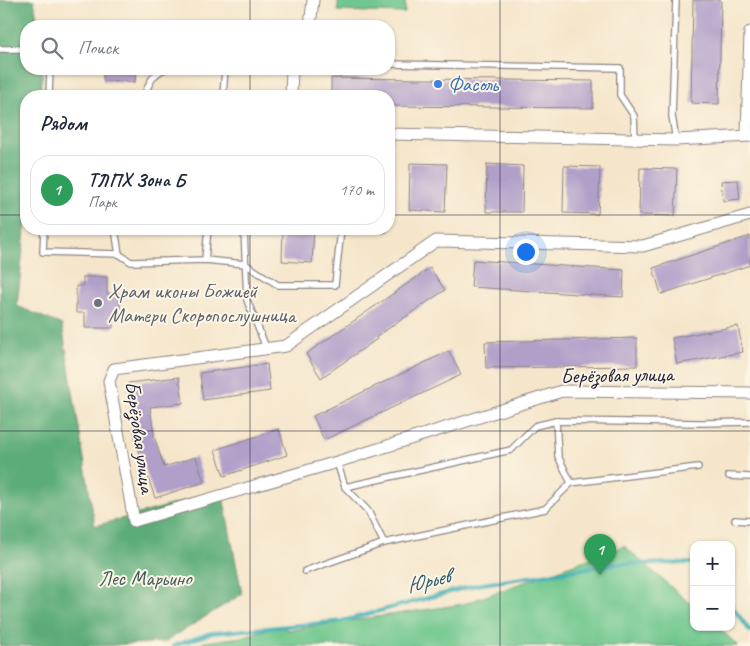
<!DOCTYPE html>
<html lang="ru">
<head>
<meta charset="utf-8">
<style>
  :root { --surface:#fff; --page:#f6f6f7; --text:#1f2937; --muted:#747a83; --line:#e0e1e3; --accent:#ea580c }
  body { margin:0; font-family:Caveat,sans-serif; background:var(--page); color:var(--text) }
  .controls { position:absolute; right:15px; bottom:15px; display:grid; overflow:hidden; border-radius:10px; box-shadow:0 1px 4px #0004 }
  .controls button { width:45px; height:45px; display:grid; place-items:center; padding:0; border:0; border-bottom:1px solid var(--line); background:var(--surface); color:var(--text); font:25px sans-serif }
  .you { position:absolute; left:525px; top:251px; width:18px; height:18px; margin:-12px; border:4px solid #fff; border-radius:50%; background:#1a73e8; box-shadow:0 0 0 8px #1a73e833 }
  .badge { display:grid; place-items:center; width:32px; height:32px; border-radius:50%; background:var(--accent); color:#fff; font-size:16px; font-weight:700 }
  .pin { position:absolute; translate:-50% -41px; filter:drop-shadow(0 1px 2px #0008) }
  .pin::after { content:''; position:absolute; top:26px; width:18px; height:15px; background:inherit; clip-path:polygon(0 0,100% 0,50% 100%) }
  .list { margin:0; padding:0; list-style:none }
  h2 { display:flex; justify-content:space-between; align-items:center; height:65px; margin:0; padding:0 20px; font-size:21px }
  h2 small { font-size:16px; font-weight:400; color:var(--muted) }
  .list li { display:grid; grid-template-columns:32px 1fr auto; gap:15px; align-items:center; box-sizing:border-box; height:70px; margin:0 10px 10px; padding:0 10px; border:1px solid var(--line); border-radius:20px }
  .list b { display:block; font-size:19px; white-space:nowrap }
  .list p { margin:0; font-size:16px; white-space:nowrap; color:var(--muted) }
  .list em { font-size:16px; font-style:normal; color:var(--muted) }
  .icon { flex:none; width:28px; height:28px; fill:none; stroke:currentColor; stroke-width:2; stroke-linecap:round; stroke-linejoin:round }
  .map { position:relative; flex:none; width:750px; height:646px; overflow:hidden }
  .search { position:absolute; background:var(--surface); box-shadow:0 1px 4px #0004; left:20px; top:20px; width:375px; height:55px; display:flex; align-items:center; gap:12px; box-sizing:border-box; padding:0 18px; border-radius:20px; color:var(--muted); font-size:19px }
  .panel { position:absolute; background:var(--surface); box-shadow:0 1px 4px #0004; left:20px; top:90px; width:375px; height:145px; border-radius:20px }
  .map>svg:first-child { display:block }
  .green { fill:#70c78d; stroke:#497464 }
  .forest { fill:#5cac78; stroke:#3f675a }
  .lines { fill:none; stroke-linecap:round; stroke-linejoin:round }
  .stream { stroke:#3eafb6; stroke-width:4 }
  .building { fill:#b09fc9 }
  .lane-casing { stroke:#8c8483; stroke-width:8 }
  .street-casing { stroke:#8c8483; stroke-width:13 }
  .lane { stroke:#fff; stroke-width:5.5 }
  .street { stroke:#fff; stroke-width:11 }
  .grid { fill:none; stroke:#22223b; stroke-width:1; stroke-opacity:0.55 }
  .shop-dot { fill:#3f7fe0; stroke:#fcf5e5; stroke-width:2 }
  .worship-dot { fill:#6b7280; stroke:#fcf5e5; stroke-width:2 }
  .labels { text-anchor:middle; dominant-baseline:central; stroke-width:4; stroke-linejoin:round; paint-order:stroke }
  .shop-label { font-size:21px; fill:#366cbe; stroke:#fcf5e5; text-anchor:start }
  .worship-label { font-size:21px; fill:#5b616d; stroke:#fcf5e5; text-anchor:start }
  .street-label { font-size:21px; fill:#22223b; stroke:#fcf5e5 }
  .park-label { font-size:21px; fill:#3d5c58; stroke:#fcf5e5 }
  .water-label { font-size:22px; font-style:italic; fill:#2d5a6c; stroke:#fcf5e5 }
</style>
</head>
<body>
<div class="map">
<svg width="750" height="646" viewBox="0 0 750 646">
  <rect width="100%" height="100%" fill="#fcf5e5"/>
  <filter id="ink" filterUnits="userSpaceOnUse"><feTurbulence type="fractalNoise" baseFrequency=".02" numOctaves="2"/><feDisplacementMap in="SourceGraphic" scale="10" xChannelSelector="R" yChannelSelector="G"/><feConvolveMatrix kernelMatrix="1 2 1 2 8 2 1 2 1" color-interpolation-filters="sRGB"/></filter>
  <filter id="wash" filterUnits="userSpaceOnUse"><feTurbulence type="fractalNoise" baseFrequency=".0096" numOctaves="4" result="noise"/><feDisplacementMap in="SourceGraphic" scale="20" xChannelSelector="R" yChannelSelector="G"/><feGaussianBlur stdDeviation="1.12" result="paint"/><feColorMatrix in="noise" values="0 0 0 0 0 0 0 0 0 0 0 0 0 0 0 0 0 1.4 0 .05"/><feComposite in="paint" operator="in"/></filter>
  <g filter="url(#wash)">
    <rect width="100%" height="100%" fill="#f5e6cb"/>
    <g class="green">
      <path d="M 338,0 L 405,0 L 405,13 L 338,11 Z"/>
      <path d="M 624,546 L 694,607 L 694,627 L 717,627 L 739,646 L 196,646 L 205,642 L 241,637 L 278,626 L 288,630 L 464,604 Z"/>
    </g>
    <path class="forest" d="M 0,0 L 34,0 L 38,26 L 26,26 L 26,69 L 43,69 L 40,96 L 26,96 L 26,221 L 17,306 L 62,325 L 95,526 L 222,491 L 242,594 L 165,642 L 96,646 L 0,646 Z"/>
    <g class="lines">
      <g class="stream">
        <path d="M 731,605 L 750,631"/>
        <path d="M 173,646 L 212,633 L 342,621 L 476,585 L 616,564 L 694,563"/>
      </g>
    </g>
    <g id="blocks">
      <g class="building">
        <path d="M 693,0 L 721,0 L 719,104 L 691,103 Z"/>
        <path d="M 103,69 L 136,69 L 135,82 L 103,81 Z"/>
        <path d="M 331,78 L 593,81 L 593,108 L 389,106 L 389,96 L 331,96 Z"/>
        <path d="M 410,163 L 447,164 L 445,212 L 409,210 Z"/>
        <path d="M 487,164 L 523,166 L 522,212 L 486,212 Z"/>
        <path d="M 564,166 L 600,167 L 598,214 L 563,213 Z"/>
        <path d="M 640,168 L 677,169 L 675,216 L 639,215 Z"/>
        <path d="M 738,180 L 740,199 L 723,201 L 721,181 Z"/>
        <path d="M 283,229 L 314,229 L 312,263 L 282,261 Z"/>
        <path d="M 750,236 L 750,265 L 661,294 L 653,268 Z"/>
        <path d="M 473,260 L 624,270 L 623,297 L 471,287 Z"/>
        <path d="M 430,268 L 445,290 L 376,337 L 377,339 L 321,378 L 306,354 Z"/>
        <path d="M 83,277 L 107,277 L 107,294 L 120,294 L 120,313 L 113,313 L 113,328 L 85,328 L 85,313 L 76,313 L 76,286 L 83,286 Z"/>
        <path d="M 738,326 L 743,352 L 677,364 L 672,338 Z"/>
        <path d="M 637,338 L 637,366 L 486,368 L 485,342 Z"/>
        <path d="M 449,351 L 461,375 L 324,440 L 313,416 Z"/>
        <path d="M 267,364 L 270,391 L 203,400 L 200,373 Z"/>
        <path d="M 179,377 L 183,403 L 150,407 L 154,436 L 164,467 L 196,457 L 204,482 L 155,498 L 135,439 L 128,383 Z"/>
        <path d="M 279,429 L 287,455 L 224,476 L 215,450 Z"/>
      </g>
    </g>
  </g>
  <g filter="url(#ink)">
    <use href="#blocks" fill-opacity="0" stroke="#8c8483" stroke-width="1"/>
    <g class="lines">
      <g class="lane-casing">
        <g id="lane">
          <path d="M 676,0 L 672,116 L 676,140"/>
          <path d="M 0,49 L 26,49"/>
          <path d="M 389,64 L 620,68 L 620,95 L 634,116 L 635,139"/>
          <path d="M 49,96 L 50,69"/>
          <path d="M 144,96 C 149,84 152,74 165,69"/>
          <path d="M 223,96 L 225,69"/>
          <path d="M 389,156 L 390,134"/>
          <path d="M 44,229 L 43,252 L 119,254"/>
          <path d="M 115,229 L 119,254 L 131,262 L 205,260 L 245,264 L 278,285 L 335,285 L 341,229 L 384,229"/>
          <path d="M 244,229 L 247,300 L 267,350"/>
          <path d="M 205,260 L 208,229"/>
          <path d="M 556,421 L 558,456 L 571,483"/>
          <path d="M 337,462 L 345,487 L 368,511 L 384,543"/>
          <path d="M 729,476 L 750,477"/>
          <path d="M 345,487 L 511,450 L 535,426 L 556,421 L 702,423 L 750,422"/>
          <path d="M 735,520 L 750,521"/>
          <path d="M 305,571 L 384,543 L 545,509 L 571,483 L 698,467"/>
        </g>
      </g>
      <g class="street-casing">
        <g id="street">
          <path d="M 310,26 L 313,0"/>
          <path d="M 291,96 L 292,69"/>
          <path d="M 389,134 L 676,140 L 750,136"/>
          <path d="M 747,135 L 750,32"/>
          <path d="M 750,215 L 643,246 L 436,241 L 286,346 L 114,369 L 109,381 L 134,521 L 337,462 L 562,391 L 750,393"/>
        </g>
      </g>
      <use href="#lane" class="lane"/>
      <use href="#street" class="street"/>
    </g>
  </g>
  <path class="grid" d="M 250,0 L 250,26M 500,0 L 500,646M 250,69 L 250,96M 0,215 L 26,215M 389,215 L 750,215M 250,229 L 250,646M 0,431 L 750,431"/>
  <circle class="shop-dot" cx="438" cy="84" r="5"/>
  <circle class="worship-dot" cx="98" cy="303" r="5"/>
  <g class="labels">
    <g class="shop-label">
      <text x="448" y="84">Фасоль</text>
    </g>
    <g class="worship-label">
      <text x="108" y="291">Храм иконы Божией<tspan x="108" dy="24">Матери Скоропослушница</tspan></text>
    </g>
    <g class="street-label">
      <text transform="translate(617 375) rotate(-1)">Берёзовая улица</text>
      <text transform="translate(140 437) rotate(82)">Берёзовая улица</text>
    </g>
    <g class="park-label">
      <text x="145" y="578">Лес Марьино</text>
    </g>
    <g class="water-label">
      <text transform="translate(428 581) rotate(-15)">Юрьев</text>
    </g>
  </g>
</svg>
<div class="controls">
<button>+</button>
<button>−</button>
</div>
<div class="you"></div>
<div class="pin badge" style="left:600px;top:575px;background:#2e9e5b">1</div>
<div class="search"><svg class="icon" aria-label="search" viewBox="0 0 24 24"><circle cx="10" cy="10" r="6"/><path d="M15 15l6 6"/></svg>Поиск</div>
<section class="panel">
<h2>Рядом<small></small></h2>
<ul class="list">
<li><span class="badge" style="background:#2e9e5b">1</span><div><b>ТЛПХ Зона Б</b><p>Парк</p></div><em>170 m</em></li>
</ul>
</section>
</div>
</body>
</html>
